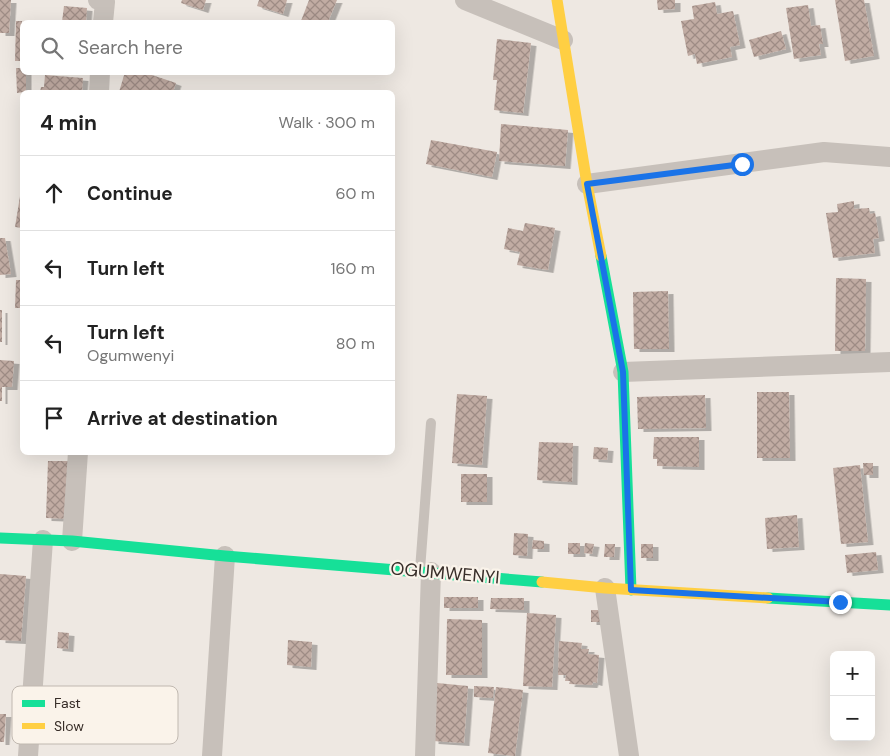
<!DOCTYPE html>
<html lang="en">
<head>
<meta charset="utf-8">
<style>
  :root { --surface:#fff; --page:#f6f6f6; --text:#222; --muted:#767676; --line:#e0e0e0 }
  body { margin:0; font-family:"DM Sans",sans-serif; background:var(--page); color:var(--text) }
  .controls { position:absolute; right:15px; bottom:15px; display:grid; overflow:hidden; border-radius:8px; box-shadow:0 5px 20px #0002 }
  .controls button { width:45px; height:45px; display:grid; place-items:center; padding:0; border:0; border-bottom:1px solid var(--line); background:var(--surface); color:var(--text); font:25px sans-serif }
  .stop { position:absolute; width:15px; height:15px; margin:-11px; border:4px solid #1a73e8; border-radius:50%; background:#fff }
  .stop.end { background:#1a73e8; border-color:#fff; box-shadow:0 1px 5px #0008 }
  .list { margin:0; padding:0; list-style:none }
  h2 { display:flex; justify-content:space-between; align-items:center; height:65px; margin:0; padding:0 20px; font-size:21px }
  h2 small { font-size:16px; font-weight:400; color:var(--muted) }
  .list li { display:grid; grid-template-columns:32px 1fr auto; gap:15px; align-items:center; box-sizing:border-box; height:75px; padding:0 20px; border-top:1px solid var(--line) }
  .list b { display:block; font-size:19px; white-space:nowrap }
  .list p { margin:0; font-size:16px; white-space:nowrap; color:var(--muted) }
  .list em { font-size:16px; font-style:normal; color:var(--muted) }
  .icon { flex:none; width:28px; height:28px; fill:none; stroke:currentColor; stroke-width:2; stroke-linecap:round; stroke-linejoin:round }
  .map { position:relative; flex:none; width:890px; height:756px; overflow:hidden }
  .search { position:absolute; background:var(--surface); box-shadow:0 5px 20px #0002; left:20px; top:20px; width:375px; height:55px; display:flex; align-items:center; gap:12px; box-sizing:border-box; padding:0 18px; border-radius:8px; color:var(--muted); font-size:19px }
  .panel { position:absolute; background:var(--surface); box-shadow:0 5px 20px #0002; left:20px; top:90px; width:375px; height:365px; border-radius:8px }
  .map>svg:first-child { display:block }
  .building { fill:url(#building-cross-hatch); filter:url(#shadow) }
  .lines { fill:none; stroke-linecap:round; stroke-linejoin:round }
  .lane { stroke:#c7c0ba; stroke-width:10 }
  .street { stroke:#c7c0ba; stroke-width:20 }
  .fast { stroke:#16e098; stroke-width:11 }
  .slow { stroke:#ffcf43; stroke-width:11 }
  .route { stroke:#1a73e8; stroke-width:6 }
  .labels { text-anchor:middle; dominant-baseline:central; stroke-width:4.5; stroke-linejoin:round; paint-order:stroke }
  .street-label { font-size:18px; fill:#382e29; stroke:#faf3ea }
  .key { fill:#faf3ea; stroke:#c0b8b0; stroke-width:1 }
  .key-label { font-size:14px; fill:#382e29 }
</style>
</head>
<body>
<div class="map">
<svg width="890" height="756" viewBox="0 0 890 756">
  <defs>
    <pattern id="building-cross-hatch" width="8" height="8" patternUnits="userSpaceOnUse" patternTransform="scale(1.25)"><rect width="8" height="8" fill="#c1aca3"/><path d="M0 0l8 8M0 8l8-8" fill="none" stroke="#9e8c85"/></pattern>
    <filter id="shadow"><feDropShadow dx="5.5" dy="3" stdDeviation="0" flood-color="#0004"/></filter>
  </defs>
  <rect width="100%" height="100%" fill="#eee8e2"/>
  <g class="building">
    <path d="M 0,0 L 11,0 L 9,33 L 0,33 Z"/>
    <path d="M 182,0 L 206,0 L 203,10 L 181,3 Z"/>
    <path d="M 259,0 L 287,0 L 283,14 L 257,6 Z"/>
    <path d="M 309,0 L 337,0 L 328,22 L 301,21 Z"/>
    <path d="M 657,0 L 675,0 L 675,9 L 658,10 Z"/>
    <path d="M 835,0 L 864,0 L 874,56 L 845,61 Z"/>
    <path d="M 715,2 L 717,14 L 733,11 L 740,45 L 730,47 L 732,57 L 697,64 L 695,54 L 688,56 L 681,21 L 694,19 L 692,6 Z"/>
    <path d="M 808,5 L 811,26 L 820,25 L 823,44 L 819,44 L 821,55 L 794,59 L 786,8 Z"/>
    <path d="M 64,6 L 87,8 L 86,22 L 62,22 Z"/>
    <path d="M 16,21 L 22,21 L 22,61 L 15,61 Z"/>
    <path d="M 781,31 L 786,49 L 754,57 L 749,40 Z"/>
    <path d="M 497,39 L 531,43 L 523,113 L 494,110 L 497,80 L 493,80 Z"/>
    <path d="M 16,68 L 22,68 L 22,72 L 26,72 L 26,92 L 17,93 Z"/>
    <path d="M 125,72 L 143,72 L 176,83 L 173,92 L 119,92 Z"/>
    <path d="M 45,75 L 83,78 L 82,92 L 40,92 L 41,87 L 44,87 Z"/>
    <path d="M 20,117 L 22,117 L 22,171 L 21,171 Z"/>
    <path d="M 501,124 L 568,130 L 565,166 L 499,161 Z"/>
    <path d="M 431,140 L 497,152 L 492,177 L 426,164 Z"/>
    <path d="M 21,190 L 22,191 L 22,228 L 15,227 Z"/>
    <path d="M 854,201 L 854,209 L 869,208 L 870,214 L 875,213 L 879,238 L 873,239 L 875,253 L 833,258 L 826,213 L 838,212 L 837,204 Z"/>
    <path d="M 525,223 L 555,228 L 548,270 L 517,265 L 520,252 L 504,249 L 508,228 L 523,231 Z"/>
    <path d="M 0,238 L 5,238 L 11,274 L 0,275 Z"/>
    <path d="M 836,278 L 866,279 L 865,351 L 835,351 Z"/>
    <path d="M 16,280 L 22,280 L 22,308 L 15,308 Z"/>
    <path d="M 668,291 L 669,349 L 634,349 L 633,292 Z"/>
    <rect x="0" y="310" width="2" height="32"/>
    <path d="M 0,360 L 14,361 L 12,387 L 2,387 L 2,401 L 0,401 Z"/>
    <path d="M 757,392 L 789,392 L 790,458 L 757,458 Z"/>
    <path d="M 457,394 L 487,396 L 482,465 L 452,463 Z"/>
    <path d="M 705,395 L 706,428 L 638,429 L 637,397 Z"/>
    <path d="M 654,437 L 699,437 L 699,467 L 657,466 L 657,459 L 653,459 Z"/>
    <path d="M 539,442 L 573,443 L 572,482 L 537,480 Z"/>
    <path d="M 594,447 L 608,448 L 607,460 L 593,459 Z"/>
    <path d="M 48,461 L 74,461 L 72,519 L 46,518 Z"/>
    <path d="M 863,463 L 873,463 L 873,475 L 864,475 Z"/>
    <path d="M 860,465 L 868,542 L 841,544 L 833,468 Z"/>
    <rect x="461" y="474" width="26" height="28"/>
    <path d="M 797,515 L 799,547 L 767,549 L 765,518 Z"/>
    <path d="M 514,533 L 528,534 L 527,556 L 513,555 Z"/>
    <path d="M 533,540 L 544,541 L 544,549 L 532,549 Z"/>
    <rect x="568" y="543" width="12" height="11"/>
    <path d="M 585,543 L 594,544 L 592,554 L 584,553 Z"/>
    <path d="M 605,544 L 615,544 L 614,557 L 604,557 Z"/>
    <rect x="641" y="544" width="12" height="14"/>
    <path d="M 876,552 L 878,570 L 847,573 L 845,555 Z"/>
    <path d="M 0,574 L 26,576 L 21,641 L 0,640 Z"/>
    <rect x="444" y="597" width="34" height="11"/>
    <path d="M 491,598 L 524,598 L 524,610 L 490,609 Z"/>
    <path d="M 591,610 L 605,610 L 606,622 L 591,622 Z"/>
    <path d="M 527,613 L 556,615 L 552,687 L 523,686 Z"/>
    <path d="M 447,619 L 482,620 L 482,675 L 446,675 Z"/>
    <path d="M 58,632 L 69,633 L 68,649 L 57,648 Z"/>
    <path d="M 288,640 L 312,642 L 311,667 L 287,665 Z"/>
    <path d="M 559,641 L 582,643 L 581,649 L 589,649 L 588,654 L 599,655 L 597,683 L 593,682 L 592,685 L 569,684 L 570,681 L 565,681 L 566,675 L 558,675 Z"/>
    <path d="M 437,683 L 468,686 L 464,743 L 433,741 Z"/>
    <path d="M 474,686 L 494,687 L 493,698 L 474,697 Z"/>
    <path d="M 496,687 L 523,690 L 515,756 L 488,753 Z"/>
    <path d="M 0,714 L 6,714 L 4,742 L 0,742 Z"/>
  </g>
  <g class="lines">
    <path class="lane" d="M 420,570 L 431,423"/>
    <g class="street">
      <path d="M 98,0 L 105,2 L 103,22"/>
      <path d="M 465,0 L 563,40"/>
      <path d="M 99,92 L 100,72"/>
      <path d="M 587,184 L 824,152 L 890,157"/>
      <path d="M 623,372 L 890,362"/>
      <path d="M 72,541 L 78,452"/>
      <path d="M 605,588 L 629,756"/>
      <path d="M 28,756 L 43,540"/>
      <path d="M 212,756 L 225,556"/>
      <path d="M 425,756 L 431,572"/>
    </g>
    <g class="fast">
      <path d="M 601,256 L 623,372 L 631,590"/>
      <path d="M 0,538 L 72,541 L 225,556 L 542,582"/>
      <path d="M 768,598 L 890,605"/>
    </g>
    <g class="slow">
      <path d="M 557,0 L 587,184 L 601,256"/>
      <path d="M 542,582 L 605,588 L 768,598"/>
    </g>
  </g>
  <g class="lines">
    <path class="route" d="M 742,164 L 587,184 L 623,372 L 631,590 L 840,602"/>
  </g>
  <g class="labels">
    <g class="street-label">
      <text transform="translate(445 573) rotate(5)">OGUMWENYI</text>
    </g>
  </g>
  <rect x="12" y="686" width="166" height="58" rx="8" class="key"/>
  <rect x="22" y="700" width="23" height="7" fill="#16e098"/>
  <rect x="22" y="723" width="23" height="6" fill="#ffcf43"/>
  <g class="key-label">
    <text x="54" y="708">Fast</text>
    <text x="54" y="731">Slow</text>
  </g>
</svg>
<div class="controls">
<button>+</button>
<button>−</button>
</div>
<div class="stop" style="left:742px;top:164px"></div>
<div class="stop end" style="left:840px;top:602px"></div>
<div class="search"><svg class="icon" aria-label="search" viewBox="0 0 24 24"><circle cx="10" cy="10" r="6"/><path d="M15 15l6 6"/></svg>Search here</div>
<section class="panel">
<h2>4 min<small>Walk · 300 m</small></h2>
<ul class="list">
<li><svg class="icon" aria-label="ahead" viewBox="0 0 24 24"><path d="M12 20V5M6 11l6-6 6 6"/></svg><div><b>Continue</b></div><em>60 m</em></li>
<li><svg class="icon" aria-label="left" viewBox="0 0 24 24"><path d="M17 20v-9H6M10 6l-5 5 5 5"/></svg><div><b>Turn left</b></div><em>160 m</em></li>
<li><svg class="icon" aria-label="left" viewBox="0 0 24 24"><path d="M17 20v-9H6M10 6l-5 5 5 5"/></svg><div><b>Turn left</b><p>Ogumwenyi</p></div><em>80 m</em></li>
<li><svg class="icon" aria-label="arrive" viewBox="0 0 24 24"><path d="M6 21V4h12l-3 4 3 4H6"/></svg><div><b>Arrive at destination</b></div></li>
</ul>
</section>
</div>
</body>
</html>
